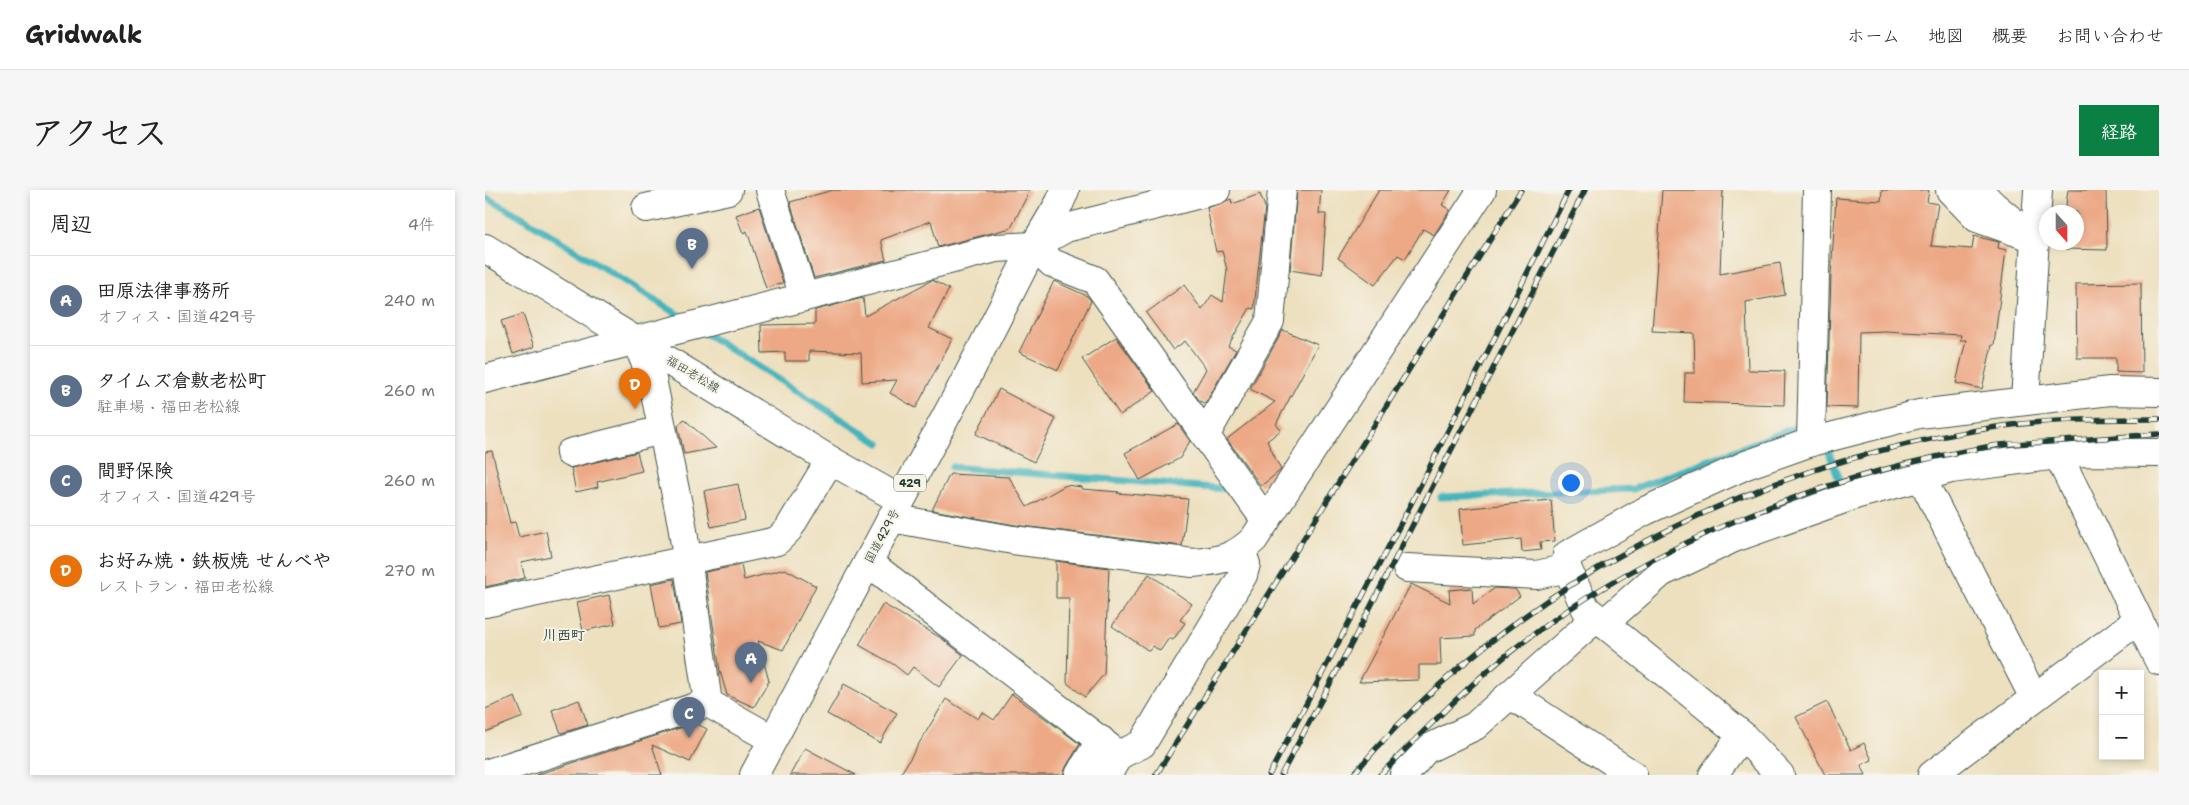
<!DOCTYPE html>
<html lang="ja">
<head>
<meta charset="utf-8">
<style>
  :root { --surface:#fff; --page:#f6f6f6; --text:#222; --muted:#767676; --line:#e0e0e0; --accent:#0b8043 }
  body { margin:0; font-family:"Shantell Sans","Klee One",sans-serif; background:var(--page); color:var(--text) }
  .controls { position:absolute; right:15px; bottom:15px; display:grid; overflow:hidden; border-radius:0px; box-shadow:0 2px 8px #0003 }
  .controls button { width:45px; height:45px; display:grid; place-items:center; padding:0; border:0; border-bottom:1px solid var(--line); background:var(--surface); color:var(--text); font:25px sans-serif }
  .compass { position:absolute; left:1554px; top:15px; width:45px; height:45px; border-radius:50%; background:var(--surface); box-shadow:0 2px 8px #0003; rotate:159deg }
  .you { position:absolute; left:1085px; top:292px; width:18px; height:18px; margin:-12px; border:4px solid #fff; border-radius:50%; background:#1a73e8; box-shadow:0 0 0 8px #1a73e833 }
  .badge { display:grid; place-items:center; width:32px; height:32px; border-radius:50%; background:var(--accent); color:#fff; font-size:16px; font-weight:700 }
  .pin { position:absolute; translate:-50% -41px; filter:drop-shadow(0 1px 2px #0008) }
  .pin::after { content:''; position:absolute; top:26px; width:18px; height:15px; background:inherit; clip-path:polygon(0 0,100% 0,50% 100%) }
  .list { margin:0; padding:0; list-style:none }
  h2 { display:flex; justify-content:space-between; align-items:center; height:65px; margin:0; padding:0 20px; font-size:21px }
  h2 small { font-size:16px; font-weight:400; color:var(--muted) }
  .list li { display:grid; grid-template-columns:32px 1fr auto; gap:15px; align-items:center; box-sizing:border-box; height:90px; padding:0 20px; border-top:1px solid var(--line) }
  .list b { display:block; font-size:19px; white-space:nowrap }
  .list p { margin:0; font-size:16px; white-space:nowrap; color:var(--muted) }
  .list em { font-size:16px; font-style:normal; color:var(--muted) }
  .map { position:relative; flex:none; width:1674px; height:585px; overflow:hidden; border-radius:0px }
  header { display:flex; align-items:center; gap:30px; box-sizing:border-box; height:70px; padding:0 25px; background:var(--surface); border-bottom:1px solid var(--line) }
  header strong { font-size:24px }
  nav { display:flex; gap:28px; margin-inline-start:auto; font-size:18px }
  .intro { display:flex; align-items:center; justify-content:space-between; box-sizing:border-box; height:120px; padding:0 30px }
  h1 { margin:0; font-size:35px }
  .button { padding:12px 22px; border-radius:0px; background:var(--accent); color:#fff; font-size:18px; font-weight:700 }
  main { display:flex; gap:30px; padding:0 30px }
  aside { flex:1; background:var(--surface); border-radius:0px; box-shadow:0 2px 8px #0003 }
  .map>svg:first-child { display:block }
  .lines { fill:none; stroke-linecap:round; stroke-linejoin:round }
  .stream { stroke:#45b4bd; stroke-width:7 }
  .building { fill:#eda986 }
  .minor-casing { stroke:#3e5549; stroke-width:30 }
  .major-casing { stroke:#3e5549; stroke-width:30 }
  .highway-casing { stroke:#3e5549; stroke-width:30 }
  .minor { stroke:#fff; stroke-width:28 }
  .major { stroke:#fff; stroke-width:28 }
  .highway { stroke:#fff; stroke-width:28 }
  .rail-casing { stroke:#1f3d34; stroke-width:5.5 }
  .rail { stroke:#f7f3e8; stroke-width:4; stroke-dasharray:11; stroke-linecap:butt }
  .labels { text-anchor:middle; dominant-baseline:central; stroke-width:4; stroke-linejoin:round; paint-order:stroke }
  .shield { fill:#f7f3e8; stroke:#60746a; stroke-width:1 }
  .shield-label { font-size:11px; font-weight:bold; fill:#1f3d34 }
  .street-label { font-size:12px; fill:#1f3d34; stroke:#f7f3e8 }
  .neighbourhood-label { font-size:14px; font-weight:bold; fill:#1f3d34; stroke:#f7f3e8 }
</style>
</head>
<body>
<header>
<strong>Gridwalk</strong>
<nav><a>ホーム</a><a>地図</a><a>概要</a><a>お問い合わせ</a></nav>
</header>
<div class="intro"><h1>アクセス</h1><a class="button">経路</a></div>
<main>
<aside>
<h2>周辺<small>4件</small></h2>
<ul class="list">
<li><span class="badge" style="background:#5c6f8a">A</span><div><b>田原法律事務所</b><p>オフィス · 国道429号</p></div><em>240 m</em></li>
<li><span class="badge" style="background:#5c6f8a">B</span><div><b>タイムズ倉敷老松町</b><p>駐車場 · 福田老松線</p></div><em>260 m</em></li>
<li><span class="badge" style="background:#5c6f8a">C</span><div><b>間野保険</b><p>オフィス · 国道429号</p></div><em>260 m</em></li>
<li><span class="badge" style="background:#e8710a">D</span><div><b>お好み焼・鉄板焼 せんべや</b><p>レストラン · 福田老松線</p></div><em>270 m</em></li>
</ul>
</aside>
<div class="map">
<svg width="1674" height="585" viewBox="0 0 1674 585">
  <rect width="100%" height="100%" fill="#f7f3e8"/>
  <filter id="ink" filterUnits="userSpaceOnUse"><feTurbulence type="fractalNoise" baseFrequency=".02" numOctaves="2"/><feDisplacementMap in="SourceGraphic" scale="10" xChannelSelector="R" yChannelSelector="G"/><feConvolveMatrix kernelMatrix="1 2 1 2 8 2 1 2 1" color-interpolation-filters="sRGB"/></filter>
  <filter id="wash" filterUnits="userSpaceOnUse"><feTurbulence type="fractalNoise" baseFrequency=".0096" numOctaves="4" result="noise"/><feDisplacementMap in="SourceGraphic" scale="20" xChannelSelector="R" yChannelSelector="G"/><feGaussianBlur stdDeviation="1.12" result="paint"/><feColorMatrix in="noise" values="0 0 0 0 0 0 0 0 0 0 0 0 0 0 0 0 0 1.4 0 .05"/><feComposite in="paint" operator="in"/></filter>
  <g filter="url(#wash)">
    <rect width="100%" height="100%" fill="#ede0bf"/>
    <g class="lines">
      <g class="stream">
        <path d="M 0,7 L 37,27 L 200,129"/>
        <path d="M 217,141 L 394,253"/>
        <path d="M 1344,262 L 1359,304"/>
        <path d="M 467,277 L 741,299"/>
        <path d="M 956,307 L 1148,299 L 1309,238"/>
      </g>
    </g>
    <g id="blocks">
      <g class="building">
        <path d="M 348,0 L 545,0 L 526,38 L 453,57 L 446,31 L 396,50 L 401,70 L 329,88 L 305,12 Z"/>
        <path d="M 812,0 L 836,0 L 834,24 L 841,24 L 837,85 L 805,80 Z"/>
        <path d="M 894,0 L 966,0 L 957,15 L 965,20 L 949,45 L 938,39 L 920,69 L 913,65 L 890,95 L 853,68 Z"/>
        <path d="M 1177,0 L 1238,0 L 1235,84 L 1295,73 L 1300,105 L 1261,112 L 1263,180 L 1300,181 L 1299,215 L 1199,212 L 1200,183 L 1210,183 L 1209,143 L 1167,141 Z"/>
        <path d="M 1397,0 L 1444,0 L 1442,12 L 1453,14 L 1446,56 L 1487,59 L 1489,46 L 1514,52 L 1513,58 L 1521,60 L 1509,155 L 1507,155 L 1497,199 L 1471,193 L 1481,150 L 1475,150 L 1476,145 L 1400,141 L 1374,142 L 1373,218 L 1342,217 L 1346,85 L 1351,8 L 1396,11 Z"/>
        <path d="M 1583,0 L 1621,0 L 1622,60 L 1580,59 L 1580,52 L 1592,52 L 1592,22 L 1580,22 Z"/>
        <path d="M 775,4 L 780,17 L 769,119 L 765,118 L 743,156 L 751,160 L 720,214 L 715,211 L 708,202 L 721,179 L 700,151 L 688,160 L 661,123 L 699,95 L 717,120 L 727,105 L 738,112 L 742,80 L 737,61 L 731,62 L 722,18 L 746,9 L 747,14 Z"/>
        <path d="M 274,17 L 298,93 L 281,98 L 262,41 L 258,43 L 251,25 Z"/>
        <path d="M 447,90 L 464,99 L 444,138 L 467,149 L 431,218 L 405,203 L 412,190 L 377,192 L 376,163 L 324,161 L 324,171 L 300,171 L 300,162 L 277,163 L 276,135 L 330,134 L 330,120 L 378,108 L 380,126 Z"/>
        <path d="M 569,91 L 602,106 L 606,111 L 573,180 L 534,162 Z"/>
        <path d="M 1656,93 L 1657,183 L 1631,182 L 1631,168 L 1592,168 L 1591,94 Z"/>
        <path d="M 38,124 L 49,157 L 28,164 L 16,131 Z"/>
        <path d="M 798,140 L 833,155 L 791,234 L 796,240 L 782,251 L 796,280 L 776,296 L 742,249 L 790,212 L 765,199 Z"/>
        <path d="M 631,147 L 670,201 L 635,225 L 597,169 Z"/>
        <path d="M 514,199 L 571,229 L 549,272 L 491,244 Z"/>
        <path d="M 199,229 L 231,258 L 199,264 L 193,236 Z"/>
        <path d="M 693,234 L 705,251 L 695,268 L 655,290 L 640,263 Z"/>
        <path d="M 7,261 L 25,333 L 30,332 L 34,347 L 61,341 L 66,366 L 36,372 L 40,388 L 0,397 L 0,262 Z"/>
        <path d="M 152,262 L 157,281 L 112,292 L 113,297 L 91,302 L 86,278 Z"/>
        <path d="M 465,284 L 524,287 L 542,317 L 581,295 L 597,297 L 597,299 L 634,302 L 632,303 L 703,309 L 697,356 L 530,335 L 447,320 Z"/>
        <path d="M 253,294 L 260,330 L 226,337 L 219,301 Z"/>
        <path d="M 1066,310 L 1070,351 L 1055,352 L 1056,360 L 1037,362 L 1036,349 L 978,355 L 975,319 Z"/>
        <path d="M 571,371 L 624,378 L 619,484 L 600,507 L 582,493 L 584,408 L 571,408 Z"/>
        <path d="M 256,375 L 259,390 L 300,379 L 331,396 L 298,460 L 273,451 L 284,491 L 269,517 L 242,505 L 235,481 L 220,382 Z"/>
        <path d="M 664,384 L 707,414 L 695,430 L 700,433 L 688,450 L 684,448 L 675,461 L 668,456 L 664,461 L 627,436 Z"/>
        <path d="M 189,389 L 196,434 L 174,438 L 166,394 Z"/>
        <path d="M 926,394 L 965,413 L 964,400 L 987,398 L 988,414 L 1010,398 L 1030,399 L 1035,406 L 990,440 L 990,446 L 955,448 L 956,475 L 934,475 L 934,490 L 874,492 Z"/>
        <path d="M 124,405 L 130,434 L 98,441 L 92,412 Z"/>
        <path d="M 398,414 L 456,448 L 478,465 L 454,497 L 428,477 L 422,485 L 408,474 L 374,455 Z"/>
        <path d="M 359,494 L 412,523 L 395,553 L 342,524 Z"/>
        <path d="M 527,504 L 595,554 L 581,577 L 578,585 L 415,585 L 461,509 L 493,529 L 497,522 L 509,530 Z"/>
        <path d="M 30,507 L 38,527 L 0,542 L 0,519 Z"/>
        <path d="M 94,510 L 103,535 L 76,543 L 67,520 Z"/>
        <path d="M 1342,512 L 1366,560 L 1379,553 L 1387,570 L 1376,575 L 1381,585 L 1340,585 L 1311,527 Z"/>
        <path d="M 210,533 L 222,539 L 205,572 L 167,555 L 177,585 L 51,585 Z"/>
        <path d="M 320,558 L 371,585 L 305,585 Z"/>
      </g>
    </g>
  </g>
  <g filter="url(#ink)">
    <use href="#blocks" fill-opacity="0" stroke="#3e5549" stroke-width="1"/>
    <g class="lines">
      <g class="minor-casing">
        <g id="minor">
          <path d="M 285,0 L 319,107"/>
          <path d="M 1465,0 L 1492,28 L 1549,48"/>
          <path d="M 1493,0 L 1508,15 L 1532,35"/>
          <path d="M 161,18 L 243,0"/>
          <path d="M 549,56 L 567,73 L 610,90 L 781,331"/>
          <path d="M 151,150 L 167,189 L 197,334 L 223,513"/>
          <path d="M 0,189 L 511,58 L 549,56 L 581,38 L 731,0"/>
          <path d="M 1540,211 L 1553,0"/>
          <path d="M 721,244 L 785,131 L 797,0"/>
          <path d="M 1326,252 L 1332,0"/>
          <path d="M 85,263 L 177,240"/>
          <path d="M 1573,265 L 1674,471"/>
          <path d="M 1436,287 L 1549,508"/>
          <path d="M 406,328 L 528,350 L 708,373 C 734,371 750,368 769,349 L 997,0"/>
          <path d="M 383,372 L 634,565 L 657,554 L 758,385 L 761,374 L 756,361"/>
          <path d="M 922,378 L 1052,385 L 1082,378"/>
          <path d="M 0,413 L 292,351 L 303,340 L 345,270"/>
          <path d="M 1118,434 L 1176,383 L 1249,348 L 1370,305 L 1466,279 L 1596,262 L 1674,263"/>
          <path d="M 1026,505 L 1148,585"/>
          <path d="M 0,584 L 223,513 L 287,549"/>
          <path d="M 594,585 L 616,550"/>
          <path d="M 622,585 L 634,565"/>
          <path d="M 919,585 L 940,560 L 990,536 L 1111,428"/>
          <path d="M 1228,585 L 1257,545"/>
          <path d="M 1295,585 L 1257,545 L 1101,419 L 1082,378 L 1082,365 L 1160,321 L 1261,275 L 1326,252 L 1434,224 L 1625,201 L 1674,202"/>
          <path d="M 1447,585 L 1653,430"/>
        </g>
      </g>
      <g class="major-casing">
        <path id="major" d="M 0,58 L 345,270 L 416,310"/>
      </g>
      <g class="highway-casing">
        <path id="highway" d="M 269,585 L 480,191 L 549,56 L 575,12 L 580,0"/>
      </g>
      <use href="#minor" class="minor"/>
      <use href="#major" class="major"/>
      <use href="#highway" class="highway"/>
      <g class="rail-casing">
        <g id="rail">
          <path d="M 671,585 L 1036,0"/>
          <path d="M 784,585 L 929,308 L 1084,0"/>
          <path d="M 796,585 L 869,449 L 1100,0"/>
          <path d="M 868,585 C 1027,395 1262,276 1505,238 C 1561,229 1618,229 1674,229"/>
          <path d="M 895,585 C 940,540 984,494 1033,456 C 1167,352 1341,284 1507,256 C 1526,253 1546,253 1564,252 C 1601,249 1637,247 1674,244"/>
        </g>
      </g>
      <use href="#rail" class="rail"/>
    </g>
  </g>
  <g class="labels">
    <rect class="shield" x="409" y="284.5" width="32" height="17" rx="4"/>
    <g class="shield-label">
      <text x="425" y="293">429</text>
    </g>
    <g class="street-label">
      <text transform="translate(208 184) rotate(31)">福田老松線</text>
      <text transform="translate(397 346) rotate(-62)">国道429号</text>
    </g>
    <g class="neighbourhood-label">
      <text x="79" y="445">川西町</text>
    </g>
  </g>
</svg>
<div class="controls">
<button>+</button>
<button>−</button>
</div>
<svg class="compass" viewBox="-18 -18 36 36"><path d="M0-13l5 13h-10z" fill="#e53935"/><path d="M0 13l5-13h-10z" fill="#767676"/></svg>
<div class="you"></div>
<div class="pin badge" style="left:266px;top:493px;background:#5c6f8a">A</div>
<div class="pin badge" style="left:207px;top:79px;background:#5c6f8a">B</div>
<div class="pin badge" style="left:204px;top:548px;background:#5c6f8a">C</div>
<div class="pin badge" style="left:150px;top:219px;background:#e8710a">D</div>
</div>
</main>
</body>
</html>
